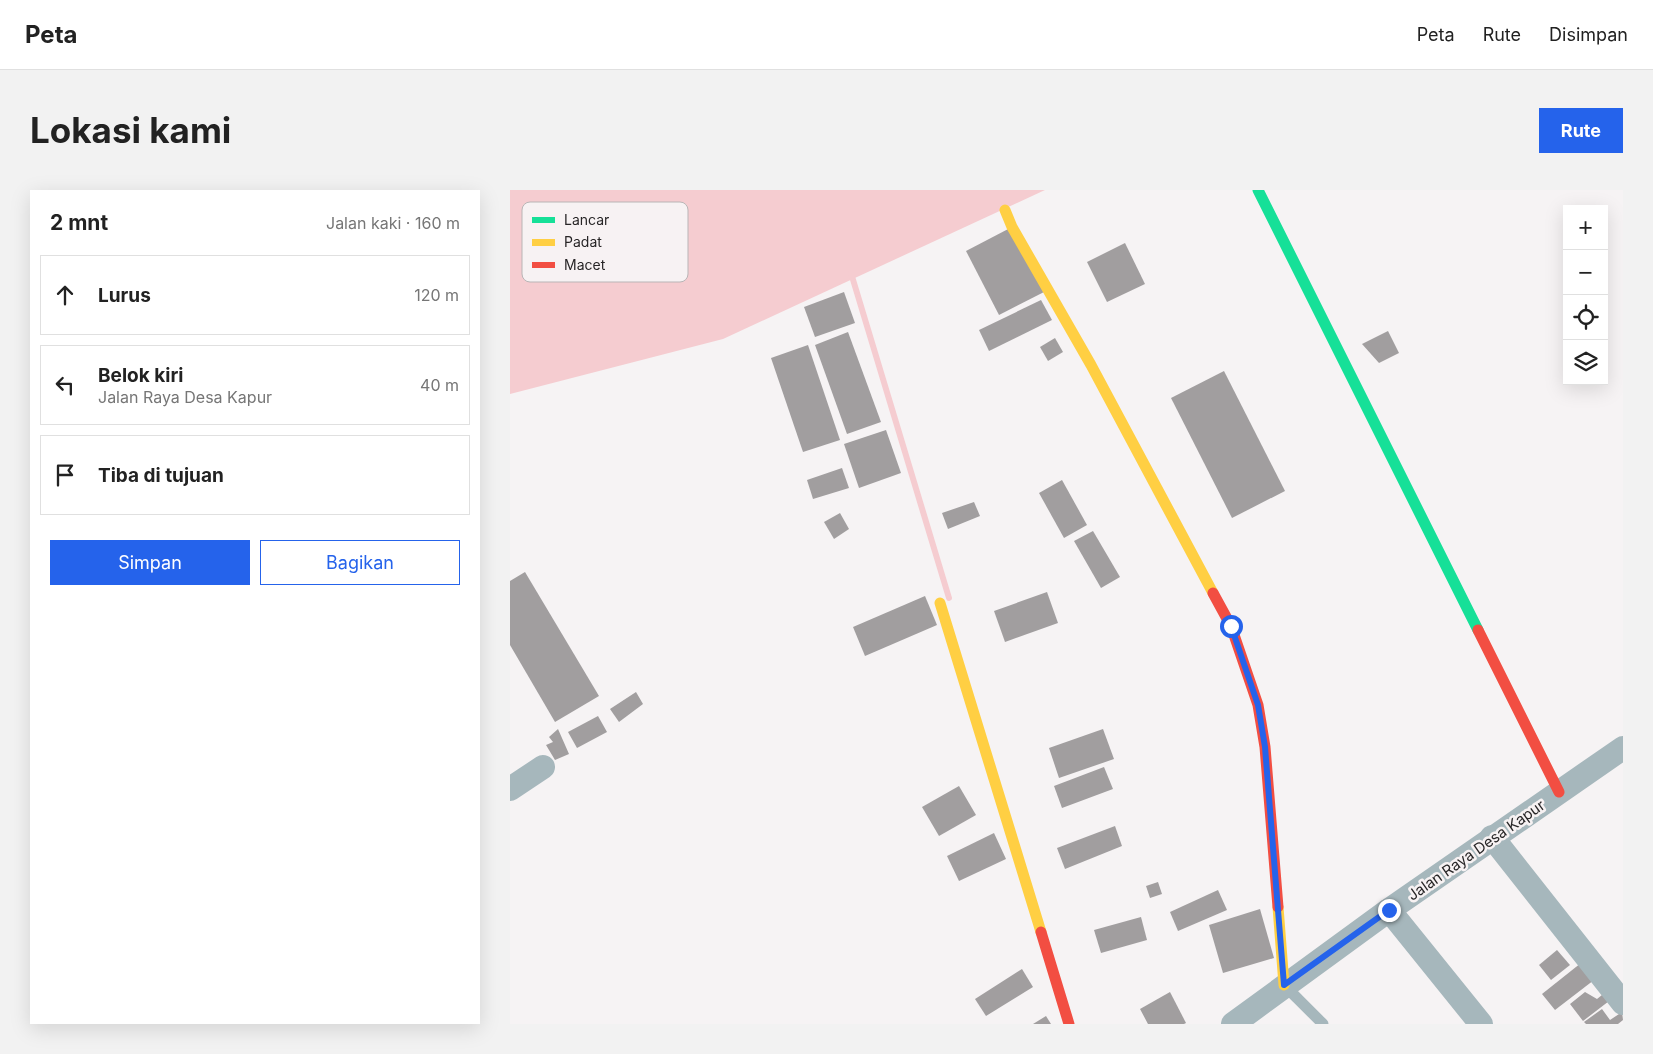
<!DOCTYPE html>
<html lang="id">
<head>
<meta charset="utf-8">
<style>
  :root { --surface:#fff; --page:#f2f2f2; --text:#222; --muted:#767676; --line:#e0e0e0; --accent:#2563eb }
  body { margin:0; font-family:Inter,sans-serif; background:var(--page); color:var(--text) }
  .controls { position:absolute; right:15px; top:15px; display:grid; overflow:hidden; border-radius:0px; box-shadow:0 5px 20px #0002 }
  .controls button { width:45px; height:45px; display:grid; place-items:center; padding:0; border:0; border-bottom:1px solid var(--line); background:var(--surface); color:var(--text); font:25px sans-serif }
  .stop { position:absolute; width:15px; height:15px; margin:-11px; border:4px solid #2563eb; border-radius:50%; background:#fff }
  .stop.end { background:#2563eb; border-color:#fff; box-shadow:0 1px 5px #0008 }
  .list { margin:0; padding:0; list-style:none }
  h2 { display:flex; justify-content:space-between; align-items:center; height:65px; margin:0; padding:0 20px; font-size:21px }
  h2 small { font-size:16px; font-weight:400; color:var(--muted) }
  .list li { display:grid; grid-template-columns:32px 1fr auto; gap:15px; align-items:center; box-sizing:border-box; height:80px; margin:0 10px 10px; padding:0 10px; border:1px solid var(--line); border-radius:0px }
  .list b { display:block; font-size:19px; white-space:nowrap }
  .list p { margin:0; font-size:16px; white-space:nowrap; color:var(--muted) }
  .list em { font-size:16px; font-style:normal; color:var(--muted) }
  .actions { display:flex; gap:10px; padding:15px 20px }
  .actions a { flex:1; padding:11px 0; border:1px solid var(--accent); border-radius:0px; text-align:center; font-size:18px; color:var(--accent) }
  .actions .main { background:var(--accent); color:#fff }
  .icon { flex:none; width:28px; height:28px; fill:none; stroke:currentColor; stroke-width:2; stroke-linecap:round; stroke-linejoin:round }
  .map { position:relative; flex:none; width:1113px; height:834px; overflow:hidden; border-radius:0px }
  header { display:flex; align-items:center; gap:30px; box-sizing:border-box; height:70px; padding:0 25px; background:var(--surface); border-bottom:1px solid var(--line) }
  header strong { font-size:24px }
  nav { display:flex; gap:28px; margin-inline-start:auto; font-size:18px }
  .intro { display:flex; align-items:center; justify-content:space-between; box-sizing:border-box; height:120px; padding:0 30px }
  h1 { margin:0; font-size:35px }
  .button { padding:12px 22px; border-radius:0px; background:var(--accent); color:#fff; font-size:18px; font-weight:700 }
  main { display:flex; gap:30px; padding:0 30px }
  aside { flex:1; background:var(--surface); border-radius:0px; box-shadow:0 5px 20px #0002 }
  .map>svg:first-child { display:block }
  .water { fill:#f5ccd0 }
  .lines { fill:none; stroke-linecap:round; stroke-linejoin:round }
  .stream { stroke:#f5ccd0; stroke-width:6 }
  .building { fill:#a19e9f }
  .lane { stroke:#a6b7bc; stroke-width:11 }
  .street { stroke:#a6b7bc; stroke-width:24 }
  .fast { stroke:#16e098; stroke-width:11 }
  .slow { stroke:#ffcf43; stroke-width:11 }
  .jam { stroke:#f24e42; stroke-width:11 }
  .route { stroke:#2563eb; stroke-width:6 }
  .labels { text-anchor:middle; dominant-baseline:central; stroke-width:5; stroke-linejoin:round; paint-order:stroke }
  .street-label { font-size:15px; fill:#282627; stroke:#f7f2f3 }
  .key { fill:#f7f2f3; stroke:#b9b5b6; stroke-width:1 }
  .key-label { font-size:14px; fill:#282627 }
</style>
</head>
<body>
<header>
<strong>Peta</strong>
<nav><a>Peta</a><a>Rute</a><a>Disimpan</a></nav>
</header>
<div class="intro"><h1>Lokasi kami</h1><a class="button">Rute</a></div>
<main>
<aside>
<h2>2 mnt<small>Jalan kaki · 160 m</small></h2>
<ul class="list">
<li><svg class="icon" aria-label="ahead" viewBox="0 0 24 24"><path d="M12 20V5M6 11l6-6 6 6"/></svg><div><b>Lurus</b></div><em>120 m</em></li>
<li><svg class="icon" aria-label="left" viewBox="0 0 24 24"><path d="M17 20v-9H6M10 6l-5 5 5 5"/></svg><div><b>Belok kiri</b><p>Jalan Raya Desa Kapur</p></div><em>40 m</em></li>
<li><svg class="icon" aria-label="arrive" viewBox="0 0 24 24"><path d="M6 21V4h12l-3 4 3 4H6"/></svg><div><b>Tiba di tujuan</b></div></li>
</ul>
<div class="actions"><a class="main">Simpan</a><a>Bagikan</a></div>
</aside>
<div class="map">
<svg width="1113" height="834" viewBox="0 0 1113 834">
  <rect width="100%" height="100%" fill="#f6f3f4"/>
  <path class="water" d="M 0,0 L 535,0 L 213,149 L 0,204 Z"/>
  <g class="lines">
    <path class="stream" d="M 341,83 L 439,408"/>
  </g>
  <g class="building">
    <path d="M 502,37 L 536,101 L 489,125 L 456,61 Z"/>
    <path d="M 615,53 L 635,94 L 597,112 L 577,72 Z"/>
    <path d="M 334,102 L 345,133 L 305,147 L 294,117 Z"/>
    <path d="M 531,110 L 542,130 L 479,161 L 469,140 Z"/>
    <path d="M 878,141 L 889,163 L 869,173 L 852,154 Z"/>
    <path d="M 338,142 L 371,232 L 337,244 L 305,155 Z"/>
    <path d="M 545,148 L 553,162 L 538,171 L 530,157 Z"/>
    <path d="M 298,155 L 330,250 L 293,262 L 261,168 Z"/>
    <path d="M 714,181 L 775,301 L 722,328 L 661,208 Z"/>
    <path d="M 376,240 L 391,283 L 349,298 L 334,254 Z"/>
    <path d="M 332,278 L 339,298 L 303,309 L 297,290 Z"/>
    <path d="M 552,290 L 577,335 L 554,348 L 529,303 Z"/>
    <path d="M 464,312 L 470,326 L 438,339 L 432,323 Z"/>
    <path d="M 330,323 L 339,339 L 324,349 L 314,332 Z"/>
    <path d="M 583,341 L 610,387 L 591,398 L 564,351 Z"/>
    <path d="M 15,382 L 89,506 L 45,532 L 0,455 L 0,391 Z"/>
    <path d="M 537,402 L 548,433 L 495,452 L 484,421 Z"/>
    <path d="M 415,406 L 427,435 L 355,466 L 343,437 Z"/>
    <path d="M 126,502 L 133,514 L 109,532 L 100,519 Z"/>
    <path d="M 88,526 L 97,542 L 67,558 L 58,542 Z"/>
    <path d="M 48,539 L 59,564 L 45,570 L 36,555 L 43,552 L 39,547 Z"/>
    <path d="M 593,539 L 604,569 L 549,588 L 539,558 Z"/>
    <path d="M 594,577 L 603,599 L 552,618 L 544,596 Z"/>
    <path d="M 449,596 L 466,625 L 429,646 L 412,617 Z"/>
    <path d="M 605,636 L 612,656 L 555,679 L 547,658 Z"/>
    <path d="M 484,643 L 496,669 L 449,691 L 437,666 Z"/>
    <path d="M 648,692 L 652,704 L 640,708 L 636,696 Z"/>
    <path d="M 708,700 L 717,720 L 668,741 L 660,722 Z"/>
    <path d="M 750,719 L 764,768 L 713,783 L 699,735 Z"/>
    <path d="M 631,727 L 637,750 L 591,763 L 584,740 Z"/>
    <path d="M 1047,760 L 1060,775 L 1041,790 L 1029,775 Z"/>
    <path d="M 1071,773 L 1084,790 L 1045,820 L 1032,804 Z"/>
    <path d="M 512,779 L 523,797 L 476,826 L 465,809 Z"/>
    <path d="M 1097,801 L 1103,808 L 1073,831 L 1060,814 L 1075,802 L 1087,809 Z"/>
    <path d="M 660,802 L 676,833 L 674,834 L 638,834 L 630,819 Z"/>
    <path d="M 1092,819 L 1100,830 L 1112,822 L 1113,830 L 1108,834 L 1076,834 L 1074,832 Z"/>
    <path d="M 536,826 L 541,834 L 523,834 Z"/>
  </g>
  <g class="lines">
    <path class="lane" d="M 774,795 L 813,834"/>
    <g class="street">
      <path d="M 0,599 L 33,577"/>
      <path d="M 982,647 L 1113,813"/>
      <path d="M 879,720 L 971,834"/>
      <path d="M 723,834 L 879,720 L 1113,558"/>
    </g>
    <path class="fast" d="M 748,0 L 968,440"/>
    <g class="slow">
      <path d="M 495,20 L 502,37 L 581,175 L 703,403"/>
      <path d="M 430,413 L 531,742"/>
      <path d="M 768,717 L 774,795"/>
    </g>
    <g class="jam">
      <path d="M 703,403 L 721,436 L 748,515 L 755,557 L 768,717"/>
      <path d="M 968,440 L 1049,602"/>
      <path d="M 531,742 L 559,834"/>
    </g>
  </g>
  <g class="lines">
    <path class="route" d="M 721,436 L 748,515 L 755,557 L 774,795 L 879,720"/>
  </g>
  <g class="labels">
    <g class="street-label">
      <text transform="translate(966 660) rotate(-35)">Jalan Raya Desa Kapur</text>
    </g>
  </g>
  <rect x="12" y="12" width="166" height="80" rx="8" class="key"/>
  <rect x="22" y="27" width="23" height="6" fill="#16e098"/>
  <rect x="22" y="49" width="23" height="7" fill="#ffcf43"/>
  <rect x="22" y="72" width="23" height="6" fill="#f24e42"/>
  <g class="key-label">
    <text x="54" y="35">Lancar</text>
    <text x="54" y="57">Padat</text>
    <text x="54" y="80">Macet</text>
  </g>
</svg>
<div class="controls">
<button>+</button>
<button>−</button>
<button><svg class="icon" aria-label="locate" viewBox="0 0 24 24"><circle cx="12" cy="12" r="6"/><path d="M12 2v4M12 18v4M2 12h4M18 12h4"/></svg></button>
<button><svg class="icon" aria-label="layers" viewBox="0 0 24 24"><path d="M12 4l9 5-9 5-9-5zM3 14l9 5 9-5"/></svg></button>
</div>
<div class="stop" style="left:721px;top:436px"></div>
<div class="stop end" style="left:879px;top:720px"></div>
</div>
</main>
</body>
</html>
